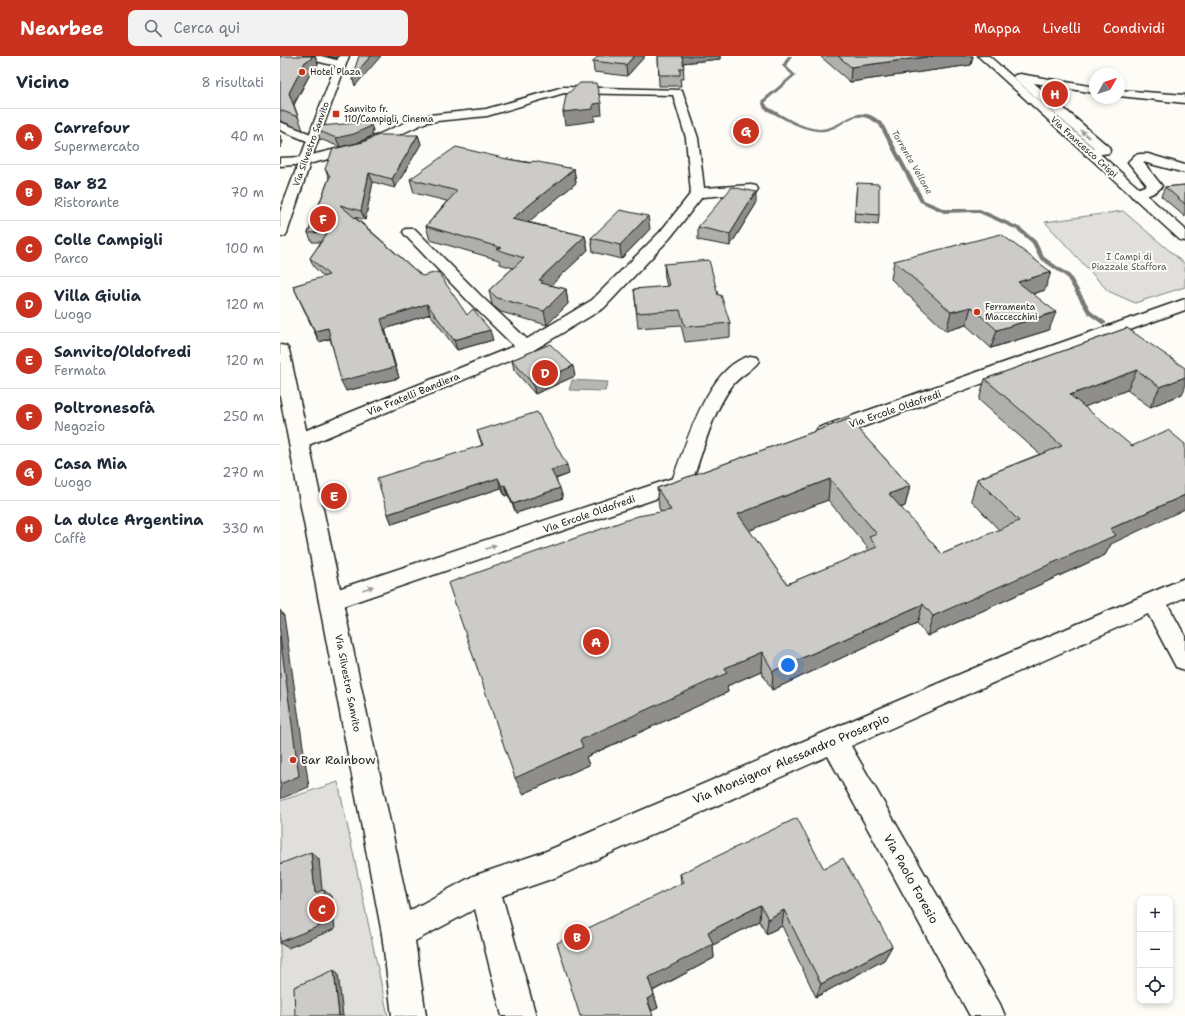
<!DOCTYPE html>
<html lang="it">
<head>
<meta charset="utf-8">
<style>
  :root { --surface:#fff; --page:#f2f2f3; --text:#1f2937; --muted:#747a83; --line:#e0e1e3; --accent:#c8321e }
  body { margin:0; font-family:"Shantell Sans",sans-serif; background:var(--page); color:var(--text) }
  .controls { position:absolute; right:12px; bottom:12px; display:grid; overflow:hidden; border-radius:8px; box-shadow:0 2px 6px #0003 }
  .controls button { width:36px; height:36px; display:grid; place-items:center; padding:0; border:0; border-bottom:1px solid var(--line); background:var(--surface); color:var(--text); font:20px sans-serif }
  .compass { position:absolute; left:809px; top:12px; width:36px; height:36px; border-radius:50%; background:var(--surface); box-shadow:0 2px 6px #0003; rotate:51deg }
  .you { position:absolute; left:508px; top:609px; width:14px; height:14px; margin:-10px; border:3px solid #fff; border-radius:50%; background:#1a73e8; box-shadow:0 0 0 6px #1a73e833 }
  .badge { display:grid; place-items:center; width:26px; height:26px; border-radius:50%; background:var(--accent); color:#fff; font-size:13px; font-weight:700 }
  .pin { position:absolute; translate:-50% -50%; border:2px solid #fff; box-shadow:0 1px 4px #0006 }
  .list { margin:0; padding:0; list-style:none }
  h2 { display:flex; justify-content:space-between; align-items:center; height:52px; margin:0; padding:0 16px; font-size:17px }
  h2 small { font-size:13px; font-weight:400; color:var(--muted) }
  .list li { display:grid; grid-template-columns:26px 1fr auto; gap:12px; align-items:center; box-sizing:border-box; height:56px; padding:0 16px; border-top:1px solid var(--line) }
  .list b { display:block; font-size:15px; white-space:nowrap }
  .list p { margin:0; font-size:13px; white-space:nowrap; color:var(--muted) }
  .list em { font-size:13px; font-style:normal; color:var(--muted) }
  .icon { flex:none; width:22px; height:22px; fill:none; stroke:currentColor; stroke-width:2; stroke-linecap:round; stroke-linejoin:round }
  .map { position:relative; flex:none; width:905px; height:960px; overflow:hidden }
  header { display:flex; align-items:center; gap:24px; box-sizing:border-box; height:56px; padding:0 20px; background:var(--accent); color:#fff }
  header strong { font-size:19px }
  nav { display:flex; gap:22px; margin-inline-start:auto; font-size:14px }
  .search { width:280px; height:36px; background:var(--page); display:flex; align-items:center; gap:10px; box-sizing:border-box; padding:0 14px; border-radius:8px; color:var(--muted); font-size:15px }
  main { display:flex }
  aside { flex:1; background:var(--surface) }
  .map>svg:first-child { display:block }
  .green { fill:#e0dfdb; stroke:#7e7e7c }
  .water { fill:#b7b6b2; stroke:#797876 }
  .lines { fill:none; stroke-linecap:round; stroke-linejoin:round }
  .stream { fill:#797876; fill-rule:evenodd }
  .minor-casing { stroke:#1c1c1c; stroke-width:3 }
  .tertiary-casing { stroke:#1c1c1c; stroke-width:3 }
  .primary-casing { stroke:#1c1c1c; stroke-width:3 }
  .minor { fill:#fdfcf7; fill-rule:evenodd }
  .tertiary { fill:#fdfcf7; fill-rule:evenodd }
  .primary { fill:#fdfcf7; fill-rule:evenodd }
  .wall { fill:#afafac; stroke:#1c1c1c; fill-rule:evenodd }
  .shaded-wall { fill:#8f8e8c; stroke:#1c1c1c }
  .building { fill:#cccbc8; stroke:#1c1c1c; fill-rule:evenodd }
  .oneway { fill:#989794 }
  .poi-dot { fill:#c8321e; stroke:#fdfcf7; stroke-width:1.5 }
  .labels { text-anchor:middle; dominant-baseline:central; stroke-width:4; stroke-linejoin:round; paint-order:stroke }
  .far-poi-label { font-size:9px; fill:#1c1c1c; stroke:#fdfcf7; text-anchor:start }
  .far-street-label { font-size:9px; fill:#1c1c1c; stroke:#fdfcf7 }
  .far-water-label { font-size:9px; font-style:italic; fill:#5a5a58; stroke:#fdfcf7 }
  .far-park-label { font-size:9px; fill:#575655; stroke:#fdfcf7 }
  .street-label { font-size:10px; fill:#1c1c1c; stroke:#fdfcf7 }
  .near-street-label { font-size:12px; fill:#1c1c1c; stroke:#fdfcf7 }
  .near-poi-label { font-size:12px; fill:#1c1c1c; stroke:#fdfcf7; text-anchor:start }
</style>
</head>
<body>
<header>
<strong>Nearbee</strong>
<div class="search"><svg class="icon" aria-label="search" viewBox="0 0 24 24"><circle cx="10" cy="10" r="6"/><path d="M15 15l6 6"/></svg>Cerca qui</div>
<nav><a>Mappa</a><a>Livelli</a><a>Condividi</a></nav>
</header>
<main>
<aside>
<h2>Vicino<small>8 risultati</small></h2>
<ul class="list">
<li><span class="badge">A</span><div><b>Carrefour</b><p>Supermercato</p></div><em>40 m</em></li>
<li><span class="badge">B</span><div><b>Bar 82</b><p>Ristorante</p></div><em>70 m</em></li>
<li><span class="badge">C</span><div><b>Colle Campigli</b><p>Parco</p></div><em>100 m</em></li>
<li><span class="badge">D</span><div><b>Villa Giulia</b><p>Luogo</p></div><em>120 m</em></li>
<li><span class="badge">E</span><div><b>Sanvito/Oldofredi</b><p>Fermata</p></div><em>120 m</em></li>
<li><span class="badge">F</span><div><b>Poltronesofà</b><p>Negozio</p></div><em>250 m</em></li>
<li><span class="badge">G</span><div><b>Casa Mia</b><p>Luogo</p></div><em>270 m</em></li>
<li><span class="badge">H</span><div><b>La dulce Argentina</b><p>Caffè</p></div><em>330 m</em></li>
</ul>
</aside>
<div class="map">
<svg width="905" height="960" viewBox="0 0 905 960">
  <rect width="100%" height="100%" fill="#fdfcf7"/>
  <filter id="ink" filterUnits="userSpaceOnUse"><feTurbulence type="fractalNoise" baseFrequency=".025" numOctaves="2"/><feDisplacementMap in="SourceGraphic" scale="8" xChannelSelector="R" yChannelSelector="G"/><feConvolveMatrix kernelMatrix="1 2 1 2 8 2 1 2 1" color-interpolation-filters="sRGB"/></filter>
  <g filter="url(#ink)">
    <g class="green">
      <path d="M 843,155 L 905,208 L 905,231 L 855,247 L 828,235 L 765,166 Z"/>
      <path d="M 58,726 L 108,960 L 0,960 L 0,745 Z"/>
    </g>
    <path class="water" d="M 292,324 L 328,326 L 325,335 L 289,334 Z"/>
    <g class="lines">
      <path class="stream" d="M 508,0 L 512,0 L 506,10 L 516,19 L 485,46 L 488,51 C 503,59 521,72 539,73 C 565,73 576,42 603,68 L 644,144 L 665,153 L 700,153 L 741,172 L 756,185 L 764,201 L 790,219 L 812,256 L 826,266 L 826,268 L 822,268 L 808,258 L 786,221 L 760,203 L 752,187 L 737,174 L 697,156 L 664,157 L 640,146 L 599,69 C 570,46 565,78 536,75 C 518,73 501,61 484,53 L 481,45 L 512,19 L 502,10 Z"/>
      <g class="minor-casing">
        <g id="minor">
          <path d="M 23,0 L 41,0 L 64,6 L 65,8 L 60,11 L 24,2 Z"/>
          <path d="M 740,18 L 815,31 L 815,37 L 754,27 L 829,91 L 830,94 L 829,97 L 810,100 L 805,99 L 804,96 L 805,93 L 814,92 L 735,23 L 733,21 L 735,19 Z"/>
          <path d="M 283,31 L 402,34 L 418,82 L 424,132 L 471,129 L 476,130 L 478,133 L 476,136 L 471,137 L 422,141 L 390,182 L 324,252 L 252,295 L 26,390 L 19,392 L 12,390 L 9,385 L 12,380 L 234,290 L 191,248 L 125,179 L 123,176 L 125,173 L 135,173 L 203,242 L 247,283 L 312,244 L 380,176 L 411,137 L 406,82 L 393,39 L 284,37 L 207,60 L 147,66 L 86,94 L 24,109 L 19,108 L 17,105 L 19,102 L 77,88 L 140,60 L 206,53 Z"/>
          <path d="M 839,34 L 905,39 L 905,47 L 839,40 Z"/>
          <path d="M 0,66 L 36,80 L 38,83 L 32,87 L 0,74 Z"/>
          <path d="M 860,98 L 868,98 L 905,109 L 905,117 L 863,106 L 882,130 C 876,138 861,143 852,141 L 850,138 L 852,135 L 867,129 L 848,106 L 855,99 Z"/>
          <path d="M 905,243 L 905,254 L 552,382 L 545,384 L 538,382 L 535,377 L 538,372 Z"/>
          <path d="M 470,300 L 476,301 L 479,305 C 472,315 459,320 452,330 C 433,355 424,391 414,420 L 416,425 L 413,430 L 51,554 L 43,552 L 39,545 L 43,538 L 393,422 C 407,386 428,310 470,300 Z"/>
          <path d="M 905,522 L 905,541 L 888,549 L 905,580 L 905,614 L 896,611 L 868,558 L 571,690 L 720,948 L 725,960 L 690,960 L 548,700 L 277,821 L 222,840 L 256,960 L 222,960 L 195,853 L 118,894 L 107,889 L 102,878 L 107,867 L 193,820 L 264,796 Z"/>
        </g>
      </g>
      <g class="tertiary-casing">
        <g id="tertiary">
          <path d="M 698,0 L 709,0 L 905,173 L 905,185 L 900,184 Z"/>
          <path d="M 24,101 L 29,102 L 31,105 L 29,108 L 0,110 L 0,102 Z"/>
        </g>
      </g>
      <g class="primary-casing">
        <g id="primary">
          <path d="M 59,0 L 69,0 L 34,95 L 7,177 L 5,180 L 0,181 L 0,156 Z"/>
          <path d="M 0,289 L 6,290 L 9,294 L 134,878 L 146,960 L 112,960 L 102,878 L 0,340 Z"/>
        </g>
      </g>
      <use href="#minor" class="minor"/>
      <use href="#tertiary" class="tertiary"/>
      <use href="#primary" class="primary"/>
    </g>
    <g class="wall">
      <path d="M 0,0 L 38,7 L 36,15 L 30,18 L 14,49 L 23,74 L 1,65 L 0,65 Z"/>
      <path d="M 47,0 L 58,0 L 56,2 Z"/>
      <path d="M 365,0 L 347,20 L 314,16 L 313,5 Z"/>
      <path d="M 378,0 L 440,0 L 440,3 L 403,7 L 404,23 L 400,23 L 401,30 L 379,30 Z"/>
      <path d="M 540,0 L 693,0 L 691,9 L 570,26 Z"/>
      <path d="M 37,74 L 93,74 L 92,80 L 77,87 L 60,91 L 40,83 Z"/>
      <path d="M 138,79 L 141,88 L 115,132 L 93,126 L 85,164 L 75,161 L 142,220 L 187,259 L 213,284 L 177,294 L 150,258 L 105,273 L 119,322 L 66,335 L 50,283 L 39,286 L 13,230 L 44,221 L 34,211 L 30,202 L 41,186 L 32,186 L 28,177 L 49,122 L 45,113 Z"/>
      <path d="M 227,103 L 294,113 L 296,127 L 248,166 L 305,180 L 308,194 L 271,229 L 286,233 L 288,248 L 267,269 L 221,256 L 212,249 L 209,234 L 233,212 L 220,208 L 219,204 L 150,184 L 146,170 L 167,145 L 134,137 L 130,123 Z"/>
      <path d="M 577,127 L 599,159 L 598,169 L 574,166 Z"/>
      <path d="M 905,129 L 905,161 L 881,140 L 885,131 Z"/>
      <path d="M 476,148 L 450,190 L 418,184 L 418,171 Z"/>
      <path d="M 370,173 L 341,203 L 313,196 L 311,182 Z"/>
      <path d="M 614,205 L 765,234 L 753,238 L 769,274 L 711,292 L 686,269 L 666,275 L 611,223 Z"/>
      <path d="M 384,208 L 438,239 L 450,267 L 450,281 L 405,286 L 401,269 L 358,272 L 354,233 L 387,231 L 385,222 Z"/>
      <path d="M 847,272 L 902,338 L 870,351 L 847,334 L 804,351 L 831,488 L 825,499 L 647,580 L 637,567 L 492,634 L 481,615 L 447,630 L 448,636 L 306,701 L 309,709 L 243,738 L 381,456 L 379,452 L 377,432 L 569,363 L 630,430 L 625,450 L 621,452 L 662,498 L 719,474 L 691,444 L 697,423 L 760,398 L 699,344 L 705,323 ZM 548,444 L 587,491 L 586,496 L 507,528 L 469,474 Z"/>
      <path d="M 232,304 L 295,320 L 255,338 L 234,314 Z"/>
      <path d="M 197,375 L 289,418 L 276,423 L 283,442 L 236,457 L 228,439 L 225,440 L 221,432 L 112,468 L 108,458 L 202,389 Z"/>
      <path d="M 544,813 L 612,890 L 604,904 L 536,941 L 502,870 L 486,878 L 480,865 L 433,889 L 434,902 L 373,935 L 378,952 L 300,960 L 401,827 L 400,818 Z"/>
    </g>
    <g class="shaded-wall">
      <path d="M 32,0 L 35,0 L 38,7 L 36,15 L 30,18 L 13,49 L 9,37 L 25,6 Z"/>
      <path d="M 91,0 L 101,0 L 75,30 L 72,21 Z"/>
      <path d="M 354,0 L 365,0 L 347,20 L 346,9 Z"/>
      <path d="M 402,0 L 440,0 L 440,3 L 402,7 Z"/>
      <path d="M 653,0 L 693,0 L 691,9 L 570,26 L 571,11 Z"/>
      <path d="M 321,47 L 322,59 L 314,60 L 315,65 L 285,69 L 283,56 L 313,48 Z"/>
      <path d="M 90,66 L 93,74 L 92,80 L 77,87 L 60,91 L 56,82 Z"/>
      <path d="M 0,79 L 3,86 L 0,92 Z"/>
      <path d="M 138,79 L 141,88 L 115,132 L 112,123 Z"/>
      <path d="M 294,113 L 296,127 L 235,177 L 232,163 Z"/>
      <path d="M 89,117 L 93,126 L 85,164 L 81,155 Z"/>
      <path d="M 476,136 L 476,148 L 450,190 L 450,178 Z"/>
      <path d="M 368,160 L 370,173 L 341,203 L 340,189 Z"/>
      <path d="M 305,180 L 308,194 L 265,235 L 259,224 Z"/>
      <path d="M 771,216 L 765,234 L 732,244 L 738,226 Z"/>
      <path d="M 286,233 L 288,248 L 267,269 L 264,255 Z"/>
      <path d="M 147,248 L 150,258 L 105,273 L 119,322 L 66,335 L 61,325 L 101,263 Z"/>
      <path d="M 691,251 L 686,269 L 666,275 L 671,256 Z"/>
      <path d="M 776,256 L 769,274 L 711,292 L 717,274 Z"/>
      <path d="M 48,272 L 52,282 L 39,286 L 35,275 Z"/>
      <path d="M 210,274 L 213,284 L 177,294 L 174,284 Z"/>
      <path d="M 293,310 L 295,320 L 255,338 L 253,328 Z"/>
      <path d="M 857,314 L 847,334 L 782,360 L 790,339 Z"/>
      <path d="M 905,321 L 905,332 L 902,338 L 870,351 L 880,331 Z"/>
      <path d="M 287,409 L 289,418 L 274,423 L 271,414 Z"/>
      <path d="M 218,422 L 221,432 L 112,468 L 108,458 Z"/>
      <path d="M 550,423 L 548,444 L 458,479 L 458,458 Z"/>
      <path d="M 225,429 L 228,439 L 225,440 L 222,430 Z"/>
      <path d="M 630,430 L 625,450 L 605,458 L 609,438 Z"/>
      <path d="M 280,432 L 283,442 L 236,457 L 233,448 Z"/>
      <path d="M 905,439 L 905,453 L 831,488 L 825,499 L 647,580 L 653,560 L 830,473 Z"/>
      <path d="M 643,548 L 637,567 L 492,634 L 493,615 Z"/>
      <path d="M 0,554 L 4,560 L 29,731 L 0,743 Z"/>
      <path d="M 482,596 L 481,615 L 447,630 L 448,636 L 306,701 L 309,709 L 243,738 L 235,722 L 300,684 L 445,612 Z"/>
      <path d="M 31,796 L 39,803 L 43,843 L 35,837 Z"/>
      <path d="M 44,834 L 51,840 L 55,873 L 8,892 L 0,887 Z"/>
      <path d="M 481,849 L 480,865 L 433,889 L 434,902 L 372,935 L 368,922 L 428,876 Z"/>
      <path d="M 504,854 L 502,870 L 486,878 L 488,863 Z"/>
      <path d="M 612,890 L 604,904 L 536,941 L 541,928 Z"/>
      <path d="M 54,914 L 58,917 L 63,960 L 59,960 Z"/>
      <path d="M 374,939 L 378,952 L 372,955 L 367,943 Z"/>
    </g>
    <g class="building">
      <path d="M 0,0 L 32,0 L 31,3 L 25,6 L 9,37 L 18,61 L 0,54 Z"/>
      <path d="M 79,0 L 91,0 L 72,21 Z"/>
      <path d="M 318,0 L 354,0 L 346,9 L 313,5 Z"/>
      <path d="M 378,0 L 402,0 L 404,12 L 400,12 L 400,19 L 379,19 Z"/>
      <path d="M 558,0 L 653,0 L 571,11 Z"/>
      <path d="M 300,27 L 316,27 L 321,47 L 313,48 L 313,53 L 283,56 L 286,39 Z"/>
      <path d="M 90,66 L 89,71 L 74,78 L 56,82 L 37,74 L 39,70 Z"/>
      <path d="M 99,79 L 138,79 L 112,123 L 89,117 L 81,155 L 60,149 L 142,220 L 158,216 L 187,259 L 193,253 L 210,274 L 174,284 L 147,248 L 101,263 L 115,311 L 61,325 L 48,272 L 35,275 L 13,230 L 49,219 L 30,202 L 48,176 L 28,177 L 50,120 L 45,113 L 53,93 L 83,86 Z"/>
      <path d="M 176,91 L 227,103 L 250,107 L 253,105 L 294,113 L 232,163 L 305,180 L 259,224 L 263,225 L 261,227 L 286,233 L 264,255 L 217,242 L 209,234 L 244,202 L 216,193 L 222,192 L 146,170 L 177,135 L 130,123 Z"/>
      <path d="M 577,127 L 599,128 L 599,159 L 575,157 Z"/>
      <path d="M 905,129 L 905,148 L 885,131 Z"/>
      <path d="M 452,131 L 476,136 L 450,178 L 418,171 Z"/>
      <path d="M 340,154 L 368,160 L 340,189 L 311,182 Z"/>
      <path d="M 721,178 L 771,216 L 738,226 L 776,256 L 717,274 L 691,251 L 671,256 L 614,205 Z"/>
      <path d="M 429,204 L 438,239 L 441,239 L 450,267 L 405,271 L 400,254 L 357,257 L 354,233 L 389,230 L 384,208 Z"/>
      <path d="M 847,272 L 905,312 L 905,321 L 880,331 L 857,314 L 790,339 L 852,390 L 888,374 L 905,388 L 905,439 L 830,473 L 836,479 L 653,560 L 643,548 L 493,615 L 482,596 L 445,612 L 447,617 L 300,684 L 303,691 L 235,722 L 168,527 L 358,460 L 391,454 L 377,432 L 569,363 L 630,430 L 609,438 L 662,498 L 739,465 L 697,423 L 782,390 L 705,323 ZM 550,423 L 597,478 L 589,481 L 597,491 L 507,528 L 458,458 Z"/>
      <path d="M 270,288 L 293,310 L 253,328 L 232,304 Z"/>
      <path d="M 257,356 L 287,409 L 271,414 L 280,432 L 233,448 L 225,429 L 222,430 L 218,422 L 108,458 L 97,422 L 203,389 L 197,375 Z"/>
      <path d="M 0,580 L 19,720 L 0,728 Z"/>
      <path d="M 517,762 L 544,813 L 563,802 L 612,890 L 541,928 L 504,854 L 488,863 L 481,849 L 428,876 L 433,888 L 368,922 L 374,939 L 367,943 L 373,960 L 300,960 L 277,887 L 404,826 L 400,818 Z"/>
      <path d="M 31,796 L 35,837 L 44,834 L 47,867 L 0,886 L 0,808 Z"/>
      <path d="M 54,914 L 59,960 L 15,960 L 14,931 Z"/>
    </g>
    <defs><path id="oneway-solid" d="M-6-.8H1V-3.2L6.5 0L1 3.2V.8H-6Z"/></defs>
    <g class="oneway">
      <use href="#oneway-solid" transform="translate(805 78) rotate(-139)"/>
      <use href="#oneway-solid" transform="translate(211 491) rotate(-19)"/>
      <use href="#oneway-solid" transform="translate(88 532) rotate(-19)"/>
    </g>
  </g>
  <g class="poi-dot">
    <circle cx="22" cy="16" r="4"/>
    <rect x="52" y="54" width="8" height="8" rx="2"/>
    <circle cx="697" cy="256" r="4"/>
    <circle cx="13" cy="704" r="4"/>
  </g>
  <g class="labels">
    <g class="far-poi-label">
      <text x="30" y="16">Hotel Plaza</text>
      <text x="64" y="53">Sanvito fr.<tspan x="64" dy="10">110/Campigli, Cinema</tspan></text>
      <text x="705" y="251">Ferramenta<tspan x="705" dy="10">Maccecchini</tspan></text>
    </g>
    <g class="far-street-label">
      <text transform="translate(31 88) rotate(-70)">Via Silvestro Sanvito</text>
      <text transform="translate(804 91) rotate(42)">Via Francesco Crispi</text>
    </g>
    <g class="far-water-label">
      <text transform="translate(632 106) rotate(60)">Torrente Vellone</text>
    </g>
    <g class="far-park-label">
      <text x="849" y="201">I Campi di<tspan x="849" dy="10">Piazzale Staffora</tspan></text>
    </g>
    <g class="street-label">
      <text transform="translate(133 338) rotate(-22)">Via Fratelli Bandiera</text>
      <text transform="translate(615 353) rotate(-19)">Via Ercole Oldofredi</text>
      <text transform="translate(309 458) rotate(-19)">Via Ercole Oldofredi</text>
      <text transform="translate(68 627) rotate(79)">Via Silvestro Sanvito</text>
    </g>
    <g class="near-street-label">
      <text transform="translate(511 703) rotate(-23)">Via Monsignor Alessandro Proserpio</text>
      <text transform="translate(631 823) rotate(61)">Via Paolo Foresio</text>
    </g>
    <g class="near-poi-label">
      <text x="21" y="704">Bar Rainbow</text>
    </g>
  </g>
</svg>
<div class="controls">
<button>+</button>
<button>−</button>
<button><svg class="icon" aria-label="locate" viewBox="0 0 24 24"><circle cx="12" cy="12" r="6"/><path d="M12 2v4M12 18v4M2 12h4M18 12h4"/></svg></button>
</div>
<svg class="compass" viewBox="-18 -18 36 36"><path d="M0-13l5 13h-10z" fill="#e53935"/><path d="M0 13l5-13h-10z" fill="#747a83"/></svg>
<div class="you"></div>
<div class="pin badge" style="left:316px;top:586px">A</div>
<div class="pin badge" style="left:297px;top:881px">B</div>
<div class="pin badge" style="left:42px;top:853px">C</div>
<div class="pin badge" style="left:265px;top:317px">D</div>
<div class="pin badge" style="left:54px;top:440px">E</div>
<div class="pin badge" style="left:43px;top:163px">F</div>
<div class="pin badge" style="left:466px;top:75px">G</div>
<div class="pin badge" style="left:775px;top:38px">H</div>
</div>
</main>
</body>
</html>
